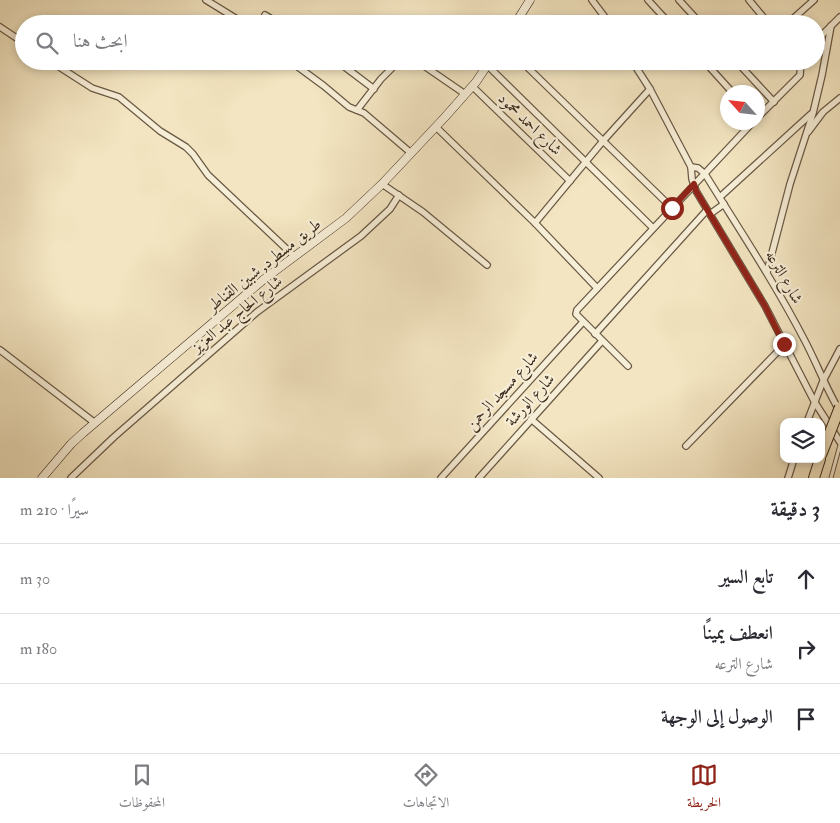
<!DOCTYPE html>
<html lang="ar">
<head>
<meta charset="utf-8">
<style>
  :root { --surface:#fff; --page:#f7f7f7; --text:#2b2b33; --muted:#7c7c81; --line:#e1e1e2; --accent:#8f2418 }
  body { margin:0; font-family:"IM FELL Double Pica",Amiri,serif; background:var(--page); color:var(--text); direction:rtl }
  .controls { position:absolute; right:15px; bottom:15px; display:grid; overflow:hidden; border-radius:10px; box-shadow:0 2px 8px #0003 }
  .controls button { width:45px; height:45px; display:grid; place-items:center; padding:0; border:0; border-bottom:1px solid var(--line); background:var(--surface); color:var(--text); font:25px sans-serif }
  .compass { position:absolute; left:720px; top:85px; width:45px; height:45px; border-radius:50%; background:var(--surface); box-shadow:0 2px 8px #0003; rotate:297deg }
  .stop { position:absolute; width:15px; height:15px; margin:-11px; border:4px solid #8f2418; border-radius:50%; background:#fff }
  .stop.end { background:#8f2418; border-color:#fff; box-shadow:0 1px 5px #0008 }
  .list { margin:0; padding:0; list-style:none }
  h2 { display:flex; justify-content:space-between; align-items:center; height:65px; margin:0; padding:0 20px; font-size:21px }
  h2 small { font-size:16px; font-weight:400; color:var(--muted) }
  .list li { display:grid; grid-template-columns:32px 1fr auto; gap:15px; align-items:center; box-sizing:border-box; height:70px; padding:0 20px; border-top:1px solid var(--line) }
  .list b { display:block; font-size:19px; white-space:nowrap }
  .list p { margin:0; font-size:16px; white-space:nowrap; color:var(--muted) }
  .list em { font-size:16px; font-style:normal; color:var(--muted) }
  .icon { flex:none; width:28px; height:28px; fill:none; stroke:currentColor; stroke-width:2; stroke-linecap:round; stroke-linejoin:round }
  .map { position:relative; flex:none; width:840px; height:478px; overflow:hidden; direction:ltr }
  .search { position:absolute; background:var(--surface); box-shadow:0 2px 8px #0003; left:15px; right:15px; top:15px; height:55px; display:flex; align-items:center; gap:12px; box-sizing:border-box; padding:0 18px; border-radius:28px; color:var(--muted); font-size:19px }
  .sheet { height:275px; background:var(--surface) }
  nav { display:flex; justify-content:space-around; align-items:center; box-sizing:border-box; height:70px; border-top:1px solid var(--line); background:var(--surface); font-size:14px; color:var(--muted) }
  nav a { display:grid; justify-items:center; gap:2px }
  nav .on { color:var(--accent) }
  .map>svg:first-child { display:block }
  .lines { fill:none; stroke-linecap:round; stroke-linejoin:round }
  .lane-casing { stroke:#6a5945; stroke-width:5 }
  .street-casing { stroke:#6a5945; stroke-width:8 }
  .secondary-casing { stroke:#3c2a1c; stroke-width:9 }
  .highway-casing { stroke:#3c2a1c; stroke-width:12 }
  .lane { stroke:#f7eed7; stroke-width:3 }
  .street { stroke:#f7eed7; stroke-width:5.5 }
  .secondary { stroke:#f7eed7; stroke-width:8 }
  .highway { stroke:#f3e5c1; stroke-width:10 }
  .highway-bridge-casing { stroke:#3c2a1c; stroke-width:12; stroke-linecap:butt }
  .highway-bridge { stroke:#f3e5c1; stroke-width:10 }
  .route { stroke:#8f2418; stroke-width:6 }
  .labels { text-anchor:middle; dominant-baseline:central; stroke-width:4.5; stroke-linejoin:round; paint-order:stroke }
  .street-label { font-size:16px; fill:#3c2a1c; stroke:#f7eed7 }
</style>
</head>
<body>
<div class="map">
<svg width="840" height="478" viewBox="0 0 840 478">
  <rect width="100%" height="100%" fill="#f3e5c1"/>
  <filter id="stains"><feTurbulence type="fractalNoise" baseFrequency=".004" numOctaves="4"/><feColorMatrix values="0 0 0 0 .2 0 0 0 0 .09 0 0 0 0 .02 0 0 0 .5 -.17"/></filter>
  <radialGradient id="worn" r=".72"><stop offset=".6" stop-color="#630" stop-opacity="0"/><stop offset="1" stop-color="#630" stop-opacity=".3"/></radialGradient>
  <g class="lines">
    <g class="lane-casing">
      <path id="lane" d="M 831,478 L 840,445"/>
    </g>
    <g class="street-casing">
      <g id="street">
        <path d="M 206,0 L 245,24"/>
        <path d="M 592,0 L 610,24"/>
        <path d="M 648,0 L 670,24"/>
        <path d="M 679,0 L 701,24"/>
        <path d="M 749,0 L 769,24"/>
        <path d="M 265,15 L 280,24"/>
        <path d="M 787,24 L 814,0"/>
        <path d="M 0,27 L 24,43"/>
        <path d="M 816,41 L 840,17"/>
        <path d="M 50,61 L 92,88 L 119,97 L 160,131 L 186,147 L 193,154 L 208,175 L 294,256"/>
        <path d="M 290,61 L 324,86 L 349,107 L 364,113 L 411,153"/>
        <path d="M 337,61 L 374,89"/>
        <path d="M 417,61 L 465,94"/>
        <path d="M 521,61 L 672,208"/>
        <path d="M 632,61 L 650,89 L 691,167 L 692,179 L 696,191 L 765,306 L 814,401 L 840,442"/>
        <path d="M 704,61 L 732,92"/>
        <path d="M 736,61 L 774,102"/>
        <path d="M 487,65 L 653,228"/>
        <path d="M 472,86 L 570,181"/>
        <path d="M 357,110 L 381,79 L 399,61"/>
        <path d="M 758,117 L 800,75 L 801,61"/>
        <path d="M 436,127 L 535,223 L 597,288"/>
        <path d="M 808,132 L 823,112 L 840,98"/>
        <path d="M 691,167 L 698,168 L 705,174 C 739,229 775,283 805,341 C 817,364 826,388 839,410"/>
        <path d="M 382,184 L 423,212 L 487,265"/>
        <path d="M 720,197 L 811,114"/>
        <path d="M 710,214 L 724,204"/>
        <path d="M 535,223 L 603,141 L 650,89"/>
        <path d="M 767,272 L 790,184 L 813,113 L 822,75 L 831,26"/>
        <path d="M 595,334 L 707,210"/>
        <path d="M 0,350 L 95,423"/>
        <path d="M 628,366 L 576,314 L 577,310 L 753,122"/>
        <path d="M 531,419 L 599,478"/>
        <path d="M 807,422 L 823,381 L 840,349"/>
        <path d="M 686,446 L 785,344"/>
        <path d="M 71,478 L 114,437 L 257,312 L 361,236 L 390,209 L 399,195"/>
        <path d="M 441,478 L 583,322"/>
        <path d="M 479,478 L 602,341"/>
        <path d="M 788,478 L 794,459"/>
      </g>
    </g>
    <g class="secondary-casing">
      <g id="secondary">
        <path d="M 515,24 L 530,0"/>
        <path d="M 42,478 L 71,444 L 83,433 L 263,280 L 346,218 L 382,184 L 445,117 L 476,82 L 490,61"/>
      </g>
    </g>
    <g class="highway-casing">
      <path id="highway" d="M 814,478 L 820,459"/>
    </g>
    <use href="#lane" class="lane"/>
    <use href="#street" class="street"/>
    <use href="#secondary" class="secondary"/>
    <use href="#highway" class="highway"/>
    <g class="highway-bridge-casing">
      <path id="highway-bridge" d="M 821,455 L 840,407"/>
    </g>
    <use href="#highway-bridge" class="highway-bridge"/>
  </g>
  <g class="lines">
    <path class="route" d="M 672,208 L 694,184 L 696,191 L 765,306 L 784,344"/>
  </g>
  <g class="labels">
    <g class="street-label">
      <text transform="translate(530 124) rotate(44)">شارع احمد محمود</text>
      <text transform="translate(264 265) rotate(-38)">طريق مسطرد, شبين القناطر</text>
      <text transform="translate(784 277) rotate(60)">شارع الترعه</text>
      <text transform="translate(237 314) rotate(-39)">شارع الحاج عبد العزيز</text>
      <text transform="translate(502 391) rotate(-48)">شارع مسجد الرحمن</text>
      <text transform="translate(530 400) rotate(-48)">شارع الورشة</text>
    </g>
  </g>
  <rect width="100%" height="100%" filter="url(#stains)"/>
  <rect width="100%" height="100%" fill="url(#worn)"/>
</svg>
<div class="controls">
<button><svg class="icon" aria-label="layers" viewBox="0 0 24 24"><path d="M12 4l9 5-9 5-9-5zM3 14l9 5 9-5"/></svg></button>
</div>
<svg class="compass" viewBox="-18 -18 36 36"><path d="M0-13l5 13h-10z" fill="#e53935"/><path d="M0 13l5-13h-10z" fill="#7c7c81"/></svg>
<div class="stop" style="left:672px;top:208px"></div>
<div class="stop end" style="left:784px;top:344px"></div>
<div class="search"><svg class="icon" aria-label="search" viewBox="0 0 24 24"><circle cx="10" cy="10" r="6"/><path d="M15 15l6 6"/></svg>ابحث هنا</div>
</div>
<section class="sheet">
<h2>3 دقيقة<small>سيرًا · 210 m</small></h2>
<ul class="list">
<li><svg class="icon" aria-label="ahead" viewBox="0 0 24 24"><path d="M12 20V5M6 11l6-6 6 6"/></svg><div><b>تابع السير</b></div><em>30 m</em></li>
<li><svg class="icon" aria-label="right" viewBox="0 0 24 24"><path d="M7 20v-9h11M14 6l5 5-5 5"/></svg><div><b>انعطف يمينًا</b><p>شارع الترعه</p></div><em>180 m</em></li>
<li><svg class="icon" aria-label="arrive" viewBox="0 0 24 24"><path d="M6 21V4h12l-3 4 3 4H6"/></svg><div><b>الوصول إلى الوجهة</b></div></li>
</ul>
</section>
<nav>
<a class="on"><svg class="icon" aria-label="map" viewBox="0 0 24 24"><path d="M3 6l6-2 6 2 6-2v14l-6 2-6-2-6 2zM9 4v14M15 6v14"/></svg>الخريطة</a>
<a><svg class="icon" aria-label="directions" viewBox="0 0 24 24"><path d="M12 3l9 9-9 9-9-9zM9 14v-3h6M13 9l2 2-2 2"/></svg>الاتجاهات</a>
<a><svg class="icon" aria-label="saved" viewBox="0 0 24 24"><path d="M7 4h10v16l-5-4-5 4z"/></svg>المحفوظات</a>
</nav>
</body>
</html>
